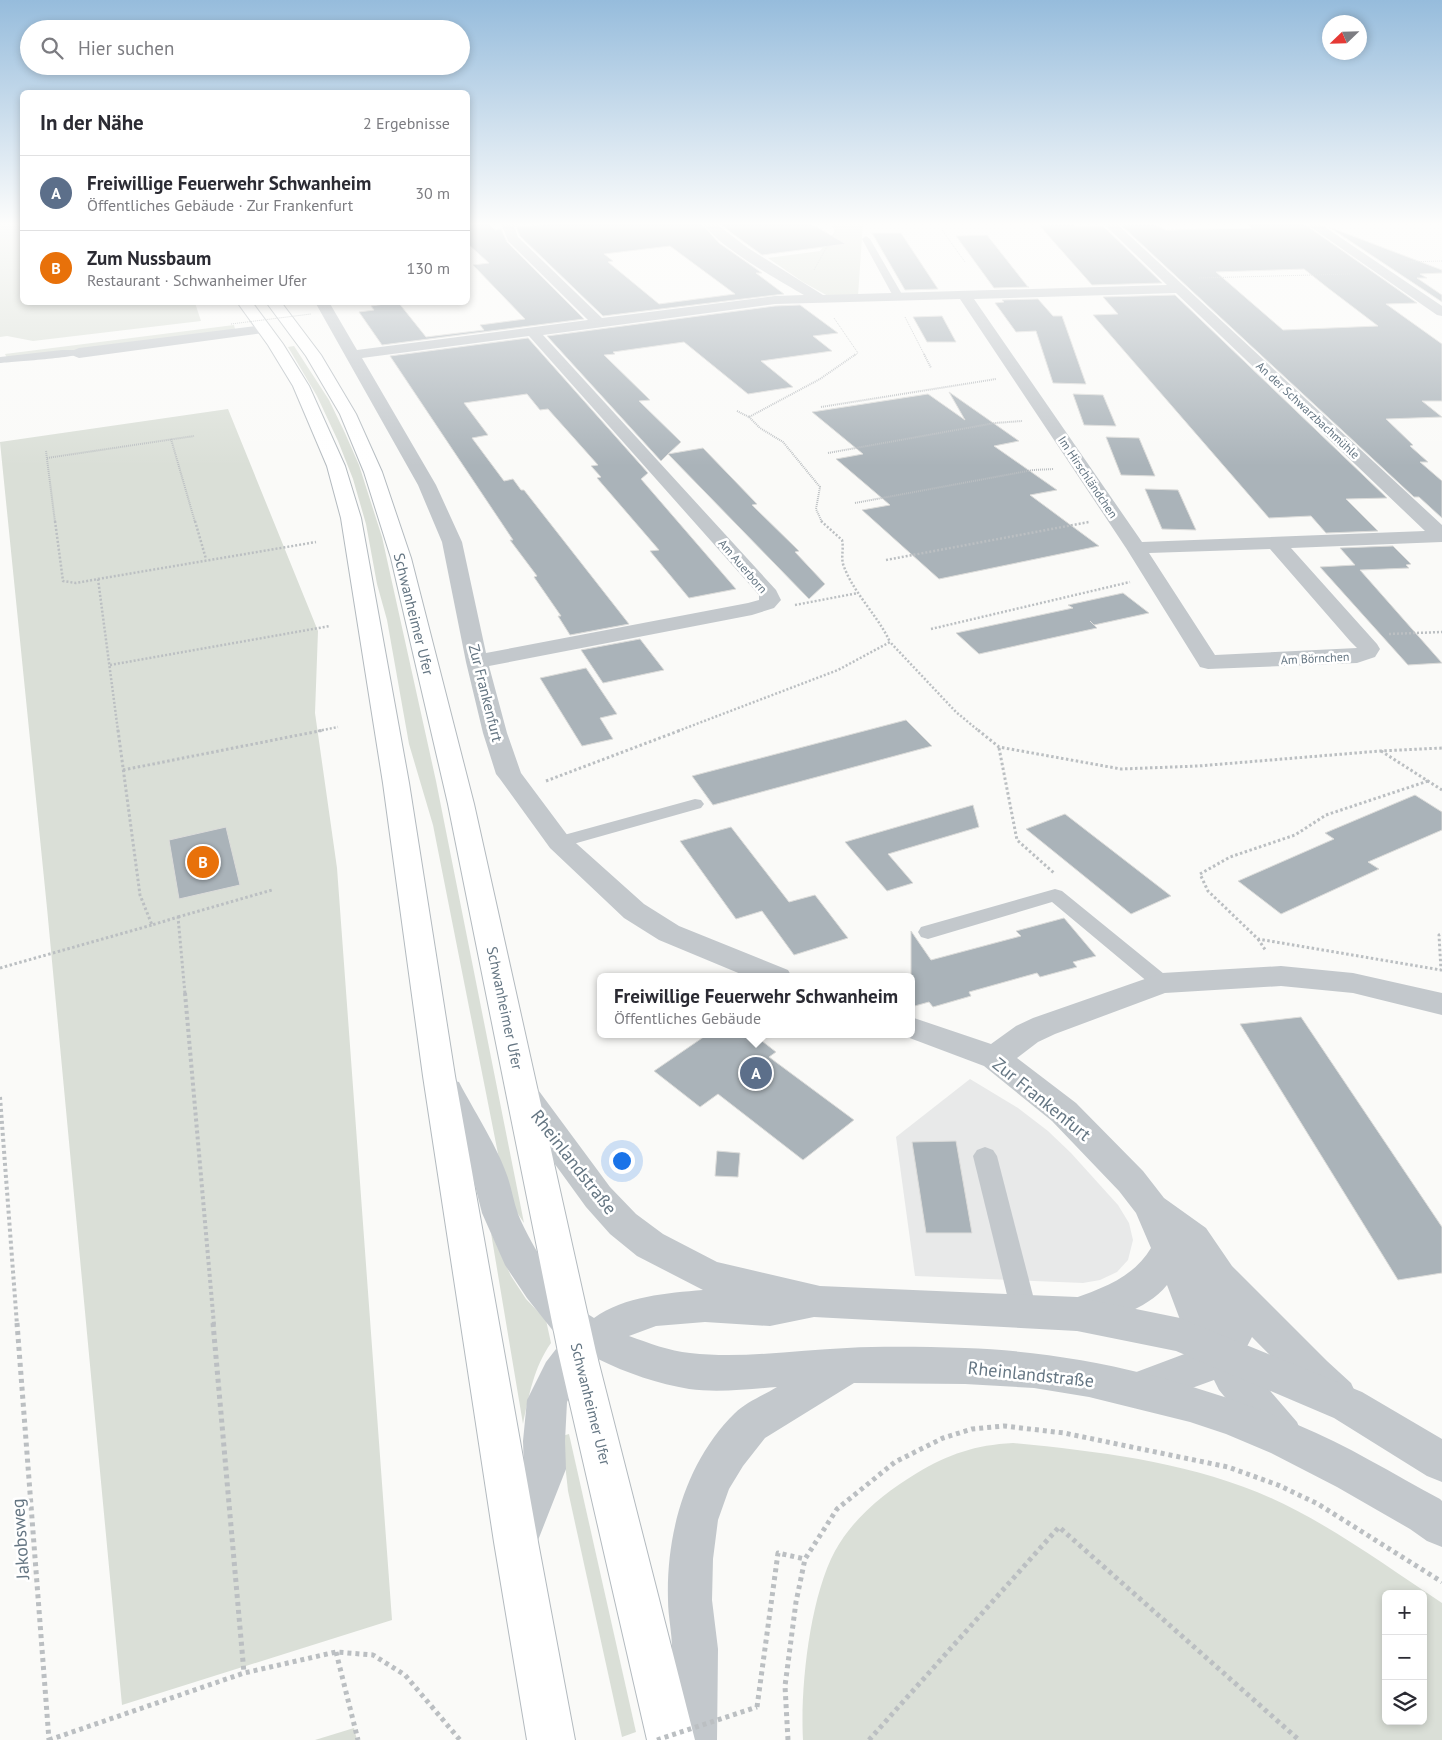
<!DOCTYPE html>
<html lang="de">
<head>
<meta charset="utf-8">
<style>
  :root { --surface:#fff; --page:#f7f7f7; --text:#2b2b33; --muted:#7c7c81; --line:#e1e1e2; --accent:#e4572e }
  body { margin:0; font-family:"PT Sans",sans-serif; background:var(--page); color:var(--text) }
  .controls { position:absolute; right:15px; bottom:15px; display:grid; overflow:hidden; border-radius:8px; box-shadow:0 2px 8px #0003 }
  .controls button { width:45px; height:45px; display:grid; place-items:center; padding:0; border:0; border-bottom:1px solid var(--line); background:var(--surface); color:var(--text); font:25px sans-serif }
  .compass { position:absolute; left:1322px; top:15px; width:45px; height:45px; border-radius:50%; background:var(--surface); box-shadow:0 2px 8px #0003; rotate:247deg }
  .you { position:absolute; left:621px; top:1160px; width:18px; height:18px; margin:-12px; border:4px solid #fff; border-radius:50%; background:#1a73e8; box-shadow:0 0 0 8px #1a73e833 }
  .badge { display:grid; place-items:center; width:32px; height:32px; border-radius:50%; background:var(--accent); color:#fff; font-size:16px; font-weight:700 }
  .pin { position:absolute; translate:-50% -50%; border:2px solid #fff; box-shadow:0 1px 5px #0006 }
  .popup { position:absolute; left:597px; top:973px; width:318px; height:65px; box-sizing:border-box; display:grid; place-content:center; border-radius:8px; background:var(--surface); filter:drop-shadow(0 1px 4px #0005); font-size:16px; white-space:nowrap; color:var(--muted) }
  .popup b { font-size:19px; color:var(--text) }
  .popup::after { content:''; position:absolute; left:50%; top:100%; margin-left:-10px; border:10px solid transparent; border-top-color:var(--surface) }
  .list { margin:0; padding:0; list-style:none }
  h2 { display:flex; justify-content:space-between; align-items:center; height:65px; margin:0; padding:0 20px; font-size:21px }
  h2 small { font-size:16px; font-weight:400; color:var(--muted) }
  .list li { display:grid; grid-template-columns:32px 1fr auto; gap:15px; align-items:center; box-sizing:border-box; height:75px; padding:0 20px; border-top:1px solid var(--line) }
  .list b { display:block; font-size:19px; white-space:nowrap }
  .list p { margin:0; font-size:16px; white-space:nowrap; color:var(--muted) }
  .list em { font-size:16px; font-style:normal; color:var(--muted) }
  .icon { flex:none; width:28px; height:28px; fill:none; stroke:currentColor; stroke-width:2; stroke-linecap:round; stroke-linejoin:round }
  .map { position:relative; flex:none; width:1442px; height:1740px; overflow:hidden }
  .search { position:absolute; background:var(--surface); box-shadow:0 2px 8px #0003; left:20px; top:20px; width:450px; height:55px; display:flex; align-items:center; gap:12px; box-sizing:border-box; padding:0 18px; border-radius:28px; color:var(--muted); font-size:19px }
  .panel { position:absolute; background:var(--surface); box-shadow:0 2px 8px #0003; left:20px; top:90px; width:450px; height:215px; border-radius:8px }
  .map>svg:first-child { display:block }
  .built { fill:#e8e9e9 }
  .green { fill:#dadfd7; fill-rule:evenodd }
  .building { fill:#aab3b9; stroke:#dcdcda; fill-rule:evenodd }
  .lines { fill:none; stroke-linecap:round; stroke-linejoin:round }
  .secondary-casing { stroke:#b3babf; stroke-width:2 }
  .path-far5 { stroke:#bbbfc2; stroke-width:1; stroke-dasharray:1 1; stroke-linecap:butt }
  .path-far4 { stroke:#bbbfc2; stroke-width:2; stroke-dasharray:1 1; stroke-linecap:butt }
  .path-far3 { stroke:#bbbfc2; stroke-width:2.5; stroke-dasharray:2 2; stroke-linecap:butt }
  .path-far2 { stroke:#bbbfc2; stroke-width:3; stroke-dasharray:2.5 2.5; stroke-linecap:butt }
  .path-far1 { stroke:#bbbfc2; stroke-width:4; stroke-dasharray:3 3; stroke-linecap:butt }
  .path { stroke:#bbbfc2; stroke-width:5; stroke-dasharray:4 4; stroke-linecap:butt }
  .service { fill:#c3c8cc; fill-rule:evenodd }
  .minor { fill:#c3c8cc; fill-rule:evenodd }
  .tertiary { fill:#c3c8cc; fill-rule:evenodd }
  .secondary { fill:#fff; fill-rule:evenodd }
  .path-bridge-far1 { stroke:#bbbfc2; stroke-width:1; stroke-dasharray:1 1; stroke-linecap:butt }
  .path-bridge { stroke:#bbbfc2; stroke-width:5; stroke-dasharray:4 4; stroke-linecap:butt }
  .labels { text-anchor:middle; dominant-baseline:central; stroke-width:5; stroke-linejoin:round; paint-order:stroke }
  .far-street-label { font-size:12px; fill:#657683; stroke:#fff }
  .street-label { font-size:15px; fill:#657683; stroke:#fff }
  .near-street-label { font-size:18px; fill:#657683; stroke:#fff }
</style>
</head>
<body>
<div class="map">
<svg width="1442" height="1740" viewBox="0 0 1442 1740">
  <rect width="100%" height="100%" fill="#fafaf8"/>
  <path class="built" d="M 970,1079 L 1018,1108 L 1048,1131 L 1071,1153 L 1118,1205 L 1129,1223 L 1133,1240 L 1128,1260 L 1117,1272 L 1100,1280 L 1083,1283 L 915,1276 L 896,1137 Z"/>
  <g class="green">
    <path d="M 0,223 L 22,223 L 22,302 L 195,303 L 201,321 L 33,341 L 7,336 L 0,337 Z"/>
    <path d="M 830,223 L 863,223 L 858,296 L 828,296 L 803,282 L 768,258 L 820,251 L 835,231 Z"/>
    <path d="M 234,325 L 235,329 L 216,334 L 7,358 L 5,354 Z"/>
    <path d="M 294,346 L 329,400 L 345,433 L 359,465 L 382,537 L 436,781 L 524,1223 L 512,1205 L 504,1184 L 433,825 L 409,744 L 387,620 L 377,584 L 366,524 L 353,479 L 338,441 L 317,396 L 288,347 Z"/>
    <path d="M 228,409 L 318,631 L 315,713 L 337,868 L 392,1620 L 122,1705 L 47,908 L 0,442 Z"/>
    <path d="M 491,1233 L 511,1276 L 526,1299 L 546,1320 L 551,1343 C 534,1367 529,1395 523,1424 Z"/>
    <path d="M 569,1434 L 636,1732 L 622,1737 L 568,1491 L 562,1436 Z"/>
    <path d="M 1013,1443 C 1095,1451 1180,1461 1257,1492 C 1323,1519 1383,1564 1442,1603 L 1442,1740 L 803,1740 C 800,1687 810,1597 835,1551 C 853,1518 885,1492 917,1473 C 949,1454 975,1445 1013,1443 ZM 1386,1594 L 1423,1594 L 1423,1721 L 1386,1721 Z"/>
    <path d="M 354,1728 L 357,1740 L 315,1740 Z"/>
  </g>
  <g class="building">
    <path d="M 488,223 L 495,230 L 501,229 L 507,242 L 584,319 L 382,345 L 359,312 L 374,310 L 371,306 L 398,302 L 426,337 L 484,330 L 480,325 L 525,319 L 473,265 L 489,263 L 468,244 L 468,225 Z"/>
    <path d="M 559,223 L 701,223 L 719,243 L 762,273 L 756,273 L 784,294 L 603,316 L 520,236 L 516,227 ZM 670,246 L 735,294 L 659,304 L 608,262 L 613,261 L 604,254 Z"/>
    <path d="M 718,223 L 810,223 L 846,244 L 762,255 Z"/>
    <path d="M 1246,223 L 1303,223 L 1417,303 L 1386,304 L 1442,344 L 1442,401 L 1422,401 L 1442,417 L 1386,419 L 1413,445 L 1410,446 L 1428,462 L 1420,462 L 1442,481 L 1442,518 L 1419,497 L 1414,497 L 1121,225 L 1154,224 L 1166,230 L 1252,228 ZM 1304,269 L 1328,288 L 1378,326 L 1283,330 L 1216,272 Z"/>
    <path d="M 1073,224 L 1075,226 L 1103,226 L 1162,283 L 1092,285 L 1039,225 Z"/>
    <path d="M 1329,227 L 1442,270 L 1442,273 L 1420,274 L 1427,278 L 1417,278 L 1442,295 L 1442,302 Z"/>
    <path d="M 872,233 L 901,233 L 938,289 L 905,290 Z"/>
    <path d="M 987,235 L 1028,287 L 1029,287 L 994,288 L 956,236 Z"/>
    <path d="M 1175,295 L 1387,498 L 1346,499 L 1378,531 L 1326,533 L 1311,516 L 1269,518 L 1093,315 L 1118,314 L 1103,297 Z"/>
    <path d="M 1038,299 L 1053,316 L 1062,316 L 1086,384 L 1053,383 L 1036,331 L 1016,332 L 995,303 L 1004,302 L 1002,300 Z"/>
    <path d="M 800,305 L 838,333 L 813,336 L 832,351 L 761,361 L 793,387 L 748,394 L 684,342 L 613,352 L 615,354 L 604,355 L 650,400 L 639,401 L 681,442 L 668,454 L 703,448 L 757,504 L 752,505 L 799,551 L 795,552 L 825,584 L 809,599 L 668,454 L 661,461 L 547,336 L 775,306 Z"/>
    <path d="M 942,316 L 956,342 L 927,342 L 913,317 Z"/>
    <path d="M 528,338 L 648,473 L 641,479 L 736,589 L 689,598 L 650,551 L 659,550 L 597,478 L 601,477 L 591,466 L 598,465 L 548,409 L 540,410 L 527,394 L 464,403 L 488,435 L 472,438 L 504,481 L 513,479 L 521,490 L 524,490 L 629,624 L 570,635 L 558,616 L 561,616 L 534,577 L 537,576 L 510,540 L 513,540 L 390,356 Z"/>
    <path d="M 949,392 L 1019,441 L 994,446 L 1057,490 L 1030,495 L 1099,546 L 939,579 L 862,510 L 890,505 L 836,459 L 863,454 L 812,412 L 928,394 L 965,420 Z"/>
    <path d="M 1073,394 L 1103,395 L 1116,426 L 1084,425 Z"/>
    <path d="M 1106,437 L 1139,438 L 1155,476 L 1121,475 Z"/>
    <path d="M 1145,489 L 1178,490 L 1196,530 L 1162,529 Z"/>
    <path d="M 1393,546 L 1411,564 L 1406,565 L 1409,568 L 1360,570 L 1442,663 L 1408,665 L 1320,567 L 1355,565 L 1340,548 Z"/>
    <path d="M 1123,593 L 1149,613 L 1094,625 L 1090,621 L 1097,628 L 979,654 L 956,633 L 1073,608 L 1068,605 Z"/>
    <path d="M 640,639 L 664,670 L 603,683 L 581,650 Z"/>
    <path d="M 586,668 L 617,714 L 600,718 L 613,739 L 582,746 L 540,678 Z"/>
    <path d="M 906,720 L 932,746 L 713,805 L 692,776 Z"/>
    <path d="M 1415,795 L 1442,812 L 1442,830 L 1368,862 L 1379,869 L 1281,914 L 1238,881 L 1334,839 L 1325,833 Z"/>
    <path d="M 973,805 L 979,827 L 888,854 L 913,883 L 887,891 L 845,842 Z"/>
    <path d="M 1065,814 L 1171,896 L 1131,914 L 1026,829 Z"/>
    <path d="M 226,827 L 240,885 L 179,899 L 169,840 Z"/>
    <path d="M 731,827 L 789,902 L 815,895 L 848,938 L 794,955 L 762,911 L 736,919 L 680,841 Z"/>
    <path d="M 1064,918 L 1096,956 L 1073,962 L 1077,967 L 1040,977 L 1037,973 L 969,992 L 971,996 L 933,1007 L 929,1002 L 911,1007 L 911,931 L 931,960 L 1021,936 L 1016,931 Z"/>
    <path d="M 1301,1017 L 1442,1227 L 1442,1273 L 1398,1280 L 1240,1024 Z"/>
    <path d="M 708,1034 L 753,1034 L 776,1052 L 769,1057 L 854,1120 L 803,1160 L 718,1094 L 700,1107 L 654,1071 Z"/>
    <path d="M 956,1141 L 972,1233 L 926,1233 L 912,1142 Z"/>
    <path d="M 717,1151 L 740,1153 L 738,1177 L 715,1176 Z"/>
  </g>
  <g class="lines">
    <g class="secondary-casing">
      <g id="secondary">
        <path d="M 237,302 L 252,302 L 283,344 L 309,386 L 345,466 L 361,518 L 409,783 L 455,1076 L 538,1542 L 575,1740 L 527,1740 L 494,1542 L 423,1076 L 383,783 L 341,518 L 327,466 L 293,386 L 268,345 Z"/>
        <path d="M 266,302 L 281,302 L 321,355 L 356,414 L 382,472 L 411,558 L 474,804 L 596,1352 L 695,1740 L 647,1740 L 558,1352 L 448,804 L 391,558 L 364,472 L 340,414 L 306,356 Z"/>
      </g>
    </g>
    <g class="path-far5">
      <path d="M 942,230 L 965,262"/>
      <path d="M 1405,262 L 1442,261"/>
      <path d="M 814,270 L 840,223"/>
      <path d="M 1199,278 L 1350,274"/>
      <path d="M 905,317 L 925,356"/>
      <path d="M 834,318 L 858,353 L 854,356"/>
    </g>
    <g class="path-far4">
      <path d="M 924,354 L 931,368"/>
      <path d="M 821,407 L 996,379"/>
      <path d="M 737,411 L 749,417 L 820,379 L 856,354"/>
      <path d="M 749,417 L 760,428 L 783,442 L 820,487 L 816,509 L 822,522"/>
      <path d="M 171,439 L 195,522"/>
      <path d="M 46,451 L 55,522"/>
      <path d="M 828,453 L 995,423 L 1022,421"/>
      <path d="M 47,458 L 194,436"/>
      <path d="M 855,503 L 1033,470 L 1054,469"/>
    </g>
    <g class="path-far3">
      <path d="M 55,521 L 63,581 L 76,583 L 98,579 L 118,731"/>
      <path d="M 195,521 L 206,559"/>
      <path d="M 821,521 L 842,540 C 844,548 841,556 843,564 C 853,593 877,614 890,642"/>
      <path d="M 886,560 L 1089,522"/>
      <path d="M 98,579 L 316,542"/>
      <path d="M 795,605 L 858,593"/>
      <path d="M 931,629 L 1130,582"/>
      <path d="M 1389,634 L 1442,632"/>
      <path d="M 110,665 L 330,626"/>
      <path d="M 318,731 L 338,727"/>
      <path d="M 678,731 L 838,670 L 890,642 L 956,712 L 979,731"/>
    </g>
    <g class="path-far2">
      <path d="M 118,730 L 140,895 L 152,925 L 178,917 L 185,994"/>
      <path d="M 978,730 L 999,747 L 1121,769 L 1198,766 L 1380,751 L 1442,748"/>
      <path d="M 999,748 L 1017,840 L 1054,873"/>
      <path d="M 1381,751 L 1442,790"/>
      <path d="M 123,770 L 324,730"/>
      <path d="M 546,781 L 681,730"/>
      <path d="M 1428,781 L 1326,815 L 1295,835 L 1230,857 L 1200,874 L 1208,891 L 1258,939 L 1441,970 L 1439,935 L 1442,934"/>
      <path d="M 178,917 L 272,890"/>
      <path d="M 1258,939 L 1266,951"/>
      <path d="M 0,968 L 152,925"/>
    </g>
    <g class="path-far1">
      <path d="M 185,993 L 214,1325"/>
      <path d="M 0,1097 L 17,1325"/>
    </g>
    <g class="path">
      <path d="M 17,1323 L 49,1740"/>
      <path d="M 213,1323 L 244,1673"/>
      <path d="M 336,1652 L 358,1740"/>
      <path d="M 757,1707 L 778,1553 L 805,1559"/>
      <path d="M 49,1740 L 244,1673 L 336,1652 L 373,1655 L 405,1675 L 460,1740"/>
      <path d="M 788,1740 L 785,1686 L 796,1602 L 805,1559 L 837,1509 L 895,1462 L 943,1438 L 972,1429 L 1004,1426 L 1064,1433 L 1228,1467 L 1278,1485 L 1318,1504 L 1442,1582"/>
      <path d="M 869,1740 L 1059,1527 L 1299,1740"/>
    </g>
    <g class="service">
      <path d="M 866,236 L 870,239 L 903,296 L 901,298 L 895,298 L 893,296 L 862,239 Z"/>
      <path d="M 62,350 L 79,350 L 84,353 C 80,357 12,362 0,363 L 0,357 Z"/>
      <path d="M 695,799 L 701,800 L 704,804 L 701,808 L 559,848 L 553,846 L 550,842 L 553,838 Z"/>
      <path d="M 1055,889 L 1062,891 L 1169,978 L 1172,983 L 1169,988 L 1162,990 L 1155,988 L 1052,902 L 928,939 L 921,937 L 918,932 L 921,927 Z"/>
      <path d="M 985,1147 L 993,1150 L 997,1156 L 1037,1311 L 1033,1319 L 1024,1322 L 1015,1319 L 1011,1311 L 973,1156 L 977,1150 Z"/>
    </g>
    <g class="minor">
      <path d="M 501,223 L 513,223 L 518,237 L 602,318 L 775,296 L 804,295 C 779,281 716,245 703,223 L 715,223 L 748,248 L 823,295 L 1167,285 L 1103,223 L 1116,223 L 1442,525 L 1442,542 L 1291,548 L 1377,644 L 1380,649 L 1375,657 L 1357,663 L 1208,669 L 1200,667 L 1197,662 L 1126,548 L 960,299 L 775,304 L 543,335 L 776,590 L 781,600 L 774,608 L 752,615 L 489,666 L 507,733 L 521,773 L 568,836 L 644,904 L 679,926 L 788,970 L 792,977 L 748,977 L 659,940 L 624,918 L 550,848 L 500,779 L 496,774 L 483,733 L 466,662 L 442,542 L 418,485 L 315,302 L 329,302 L 357,350 L 588,320 L 508,241 ZM 1176,293 L 1425,531 L 1142,542 L 974,299 ZM 529,336 L 759,595 L 759,600 L 748,603 L 486,653 L 462,542 L 436,485 L 362,358 ZM 1270,549 L 1350,641 L 1357,648 L 1215,655 L 1149,553 Z"/>
      <path d="M 1305,223 L 1319,223 L 1442,306 L 1442,316 L 1437,315 Z"/>
      <path d="M 265,325 L 270,326 L 272,329 L 270,332 L 79,358 L 74,356 L 71,353 L 74,350 L 79,348 Z"/>
      <path d="M 1281,966 L 1353,973 L 1442,993 L 1442,1015 L 1353,993 L 1281,986 L 1165,993 L 1055,1034 L 1038,1042 L 1017,1058 L 1076,1103 L 1143,1171 L 1164,1198 L 1206,1228 L 1232,1266 L 1327,1361 L 1351,1383 L 1357,1396 L 1351,1409 L 1337,1414 L 1323,1409 L 1252,1337 L 1242,1356 L 1247,1364 L 1297,1422 L 1303,1436 L 1297,1450 L 1283,1455 L 1269,1450 L 1219,1390 L 1214,1380 L 1137,1408 L 1123,1403 L 1117,1390 L 1123,1377 L 1195,1350 L 1185,1333 L 1167,1285 C 1146,1311 1107,1320 1077,1331 L 1064,1326 L 1058,1314 L 1064,1302 C 1097,1290 1132,1280 1151,1248 L 1136,1213 L 1119,1191 L 1052,1121 L 984,1066 L 899,1034 L 911,1034 L 911,1017 L 991,1044 L 1016,1026 L 1033,1018 L 1162,973 Z"/>
    </g>
    <path class="tertiary" d="M 447,1079 L 459,1082 C 473,1109 495,1143 505,1170 C 511,1184 513,1200 518,1214 C 530,1244 566,1303 594,1318 C 625,1296 667,1293 703,1290 L 637,1256 L 610,1234 L 586,1207 L 512,1105 L 508,1096 L 512,1087 L 524,1084 L 536,1087 L 610,1187 L 636,1214 L 663,1234 L 717,1262 L 820,1286 L 1077,1297 L 1180,1318 L 1362,1392 L 1442,1439 L 1442,1482 L 1427,1476 L 1334,1418 L 1176,1351 L 1077,1331 L 814,1317 L 770,1326 L 705,1322 L 656,1326 L 629,1336 C 649,1343 669,1351 690,1353 C 742,1359 795,1350 847,1348 C 886,1346 926,1347 965,1348 C 1079,1352 1192,1380 1298,1425 C 1347,1445 1393,1474 1440,1499 L 1442,1501 L 1442,1547 L 1427,1541 L 1410,1529 L 1337,1487 L 1271,1453 L 1226,1434 L 1190,1422 L 1089,1397 L 1034,1388 L 965,1384 L 854,1383 L 765,1438 L 743,1466 L 729,1489 L 718,1520 L 713,1559 L 712,1600 L 718,1649 L 717,1740 L 669,1740 C 670,1710 673,1679 672,1649 C 672,1633 668,1616 668,1600 C 666,1533 686,1461 735,1413 C 746,1402 764,1395 777,1387 C 749,1389 718,1393 689,1389 C 659,1384 626,1373 598,1359 L 591,1364 L 574,1388 L 567,1402 L 565,1441 L 566,1469 L 533,1553 L 518,1559 L 503,1553 L 496,1538 L 524,1469 L 523,1441 L 527,1400 L 546,1362 L 563,1340 L 558,1337 L 527,1298 L 505,1265 L 482,1213 L 471,1170 L 431,1091 L 435,1082 Z"/>
    <use href="#secondary" class="secondary"/>
    <path class="path-bridge-far1" d="M 231,324 L 311,314"/>
    <path class="path-bridge" d="M 657,1740 L 757,1707"/>
  </g>
  <linearGradient id="sky" x2="0" y2="1"><stop stop-color="#96bcdc"/><stop offset="0.48" stop-color="#fdfdfc"/><stop offset="1" stop-color="#fdfdfc" stop-opacity="0"/></linearGradient>
  <rect width="1442" height="466" fill="url(#sky)"/>
  <g class="labels">
    <g class="far-street-label">
      <text transform="translate(1308 410) rotate(43)">An der Schwarzbachmühle</text>
      <text transform="translate(1088 477) rotate(56)">Im Hirschländchen</text>
      <text transform="translate(743 566) rotate(49)">Am Auerborn</text>
      <text transform="translate(1315 658) rotate(-3)">Am Börnchen</text>
    </g>
    <g class="street-label">
      <text transform="translate(414 614) rotate(76)">Schwanheimer Ufer</text>
      <text transform="translate(486 693) rotate(76)">Zur Frankenfurt</text>
      <text transform="translate(505 1008) rotate(78)">Schwanheimer Ufer</text>
      <text transform="translate(591 1404) rotate(76)">Schwanheimer Ufer</text>
    </g>
    <g class="near-street-label">
      <text transform="translate(1042 1099) rotate(39)">Zur Frankenfurt</text>
      <text transform="translate(574 1162) rotate(52)">Rheinlandstraße</text>
      <text transform="translate(1031 1374) rotate(6)">Rheinlandstraße</text>
      <text transform="translate(20 1539) rotate(-94)">Jakobsweg</text>
    </g>
  </g>
</svg>
<div class="controls">
<button>+</button>
<button>−</button>
<button><svg class="icon" aria-label="layers" viewBox="0 0 24 24"><path d="M12 4l9 5-9 5-9-5zM3 14l9 5 9-5"/></svg></button>
</div>
<svg class="compass" viewBox="-18 -18 36 36"><path d="M0-13l5 13h-10z" fill="#e53935"/><path d="M0 13l5-13h-10z" fill="#7c7c81"/></svg>
<div class="you"></div>
<div class="pin badge" style="left:756px;top:1073px;background:#5c6f8a">A</div>
<div class="popup"><b>Freiwillige Feuerwehr Schwanheim</b>Öffentliches Gebäude</div>
<div class="pin badge" style="left:203px;top:862px;background:#e8710a">B</div>
<div class="search"><svg class="icon" aria-label="search" viewBox="0 0 24 24"><circle cx="10" cy="10" r="6"/><path d="M15 15l6 6"/></svg>Hier suchen</div>
<section class="panel">
<h2>In der Nähe<small>2 Ergebnisse</small></h2>
<ul class="list">
<li><span class="badge" style="background:#5c6f8a">A</span><div><b>Freiwillige Feuerwehr Schwanheim</b><p>Öffentliches Gebäude · Zur Frankenfurt</p></div><em>30 m</em></li>
<li><span class="badge" style="background:#e8710a">B</span><div><b>Zum Nussbaum</b><p>Restaurant · Schwanheimer Ufer</p></div><em>130 m</em></li>
</ul>
</section>
</div>
</body>
</html>
